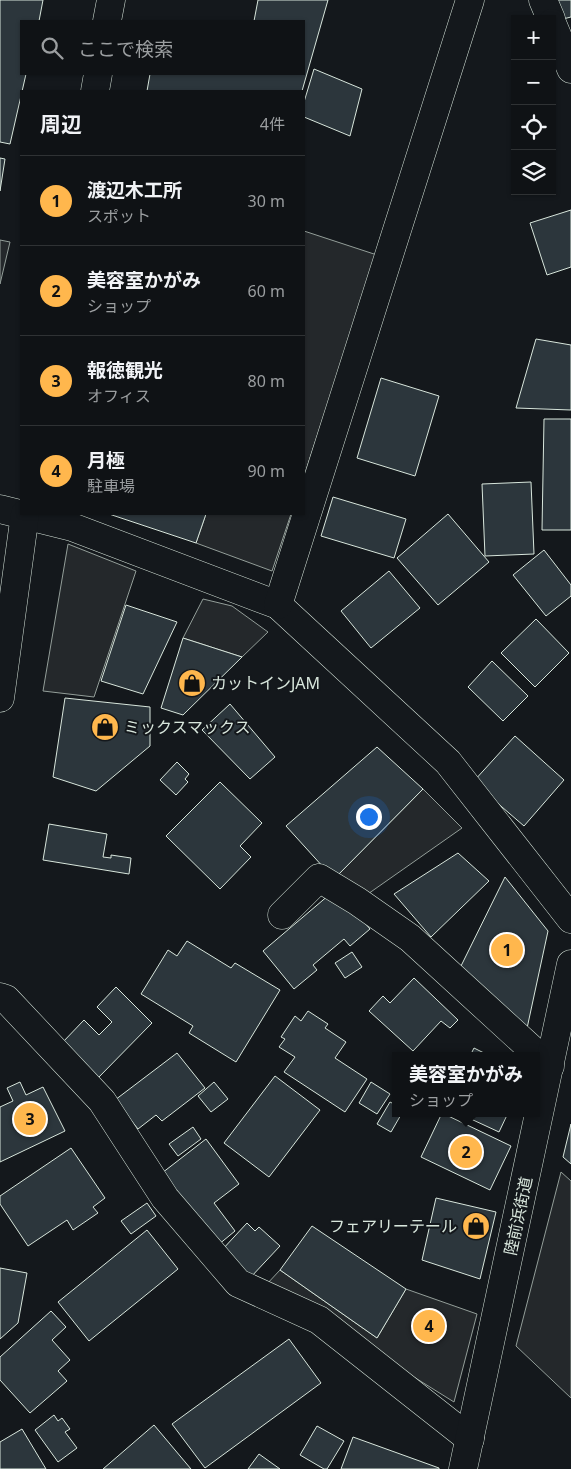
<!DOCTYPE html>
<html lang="ja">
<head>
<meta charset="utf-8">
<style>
  :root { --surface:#0f1215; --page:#181b1e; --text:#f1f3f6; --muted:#9b9ea0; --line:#2f3234; --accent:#ffb74d }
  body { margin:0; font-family:"Noto Sans","Noto Sans JP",sans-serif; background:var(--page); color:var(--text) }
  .controls { position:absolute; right:15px; top:15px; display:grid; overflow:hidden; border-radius:0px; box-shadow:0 1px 4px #0004 }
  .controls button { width:45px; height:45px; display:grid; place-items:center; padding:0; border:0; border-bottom:1px solid var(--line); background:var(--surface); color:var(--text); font:25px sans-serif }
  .you { position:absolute; left:368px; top:816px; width:18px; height:18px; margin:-12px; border:4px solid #fff; border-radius:50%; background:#1a73e8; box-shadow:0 0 0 8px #1a73e833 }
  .badge { display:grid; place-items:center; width:32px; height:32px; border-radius:50%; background:var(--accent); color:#111; font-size:16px; font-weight:700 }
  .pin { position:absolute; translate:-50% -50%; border:2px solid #fff; box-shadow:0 1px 5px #0006 }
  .popup { position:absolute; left:392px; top:1052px; width:148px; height:65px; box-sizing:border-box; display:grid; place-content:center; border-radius:0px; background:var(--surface); filter:drop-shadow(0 1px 4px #0005); font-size:16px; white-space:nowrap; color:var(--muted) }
  .popup b { font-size:19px; color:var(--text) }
  .popup::after { content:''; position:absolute; left:50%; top:100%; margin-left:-10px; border:10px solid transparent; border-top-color:var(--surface) }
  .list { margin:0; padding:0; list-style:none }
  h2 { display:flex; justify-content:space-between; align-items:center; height:65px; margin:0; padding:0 20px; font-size:21px }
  h2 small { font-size:16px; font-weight:400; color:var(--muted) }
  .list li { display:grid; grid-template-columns:32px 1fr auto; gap:15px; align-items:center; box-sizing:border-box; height:90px; padding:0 20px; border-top:1px solid var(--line) }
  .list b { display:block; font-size:19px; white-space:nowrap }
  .list p { margin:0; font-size:16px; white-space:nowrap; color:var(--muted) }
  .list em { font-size:16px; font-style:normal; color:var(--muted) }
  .icon { flex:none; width:28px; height:28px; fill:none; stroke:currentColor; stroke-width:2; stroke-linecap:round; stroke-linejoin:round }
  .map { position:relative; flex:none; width:571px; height:1469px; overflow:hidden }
  .search { position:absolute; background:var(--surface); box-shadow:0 1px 4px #0004; left:20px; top:20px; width:285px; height:55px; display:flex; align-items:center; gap:12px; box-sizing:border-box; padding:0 18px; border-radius:0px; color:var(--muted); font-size:19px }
  .panel { position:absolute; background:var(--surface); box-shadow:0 1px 4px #0004; left:20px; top:90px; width:285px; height:425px; border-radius:0px }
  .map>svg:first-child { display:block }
  .parking { fill:#24282b; stroke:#939e99 }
  .building { fill:#2c363c; stroke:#d8e6dc }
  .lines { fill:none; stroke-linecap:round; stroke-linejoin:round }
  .minor-casing { stroke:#d8e6dc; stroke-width:29 }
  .major-casing { stroke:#d8e6dc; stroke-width:29 }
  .minor { stroke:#14181c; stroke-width:28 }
  .major { stroke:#14181c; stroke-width:28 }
  .labels { text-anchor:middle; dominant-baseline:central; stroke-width:4; stroke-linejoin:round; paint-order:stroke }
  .poi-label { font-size:16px; fill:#d8e6dc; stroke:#14181c; text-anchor:start }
  .street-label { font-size:16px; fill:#d8e6dc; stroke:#14181c }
</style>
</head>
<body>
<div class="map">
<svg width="571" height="1469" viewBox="0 0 571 1469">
  <rect width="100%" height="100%" fill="#14181c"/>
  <g class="parking">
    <path d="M 304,231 L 377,255 L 304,476 Z"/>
    <path d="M 0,240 L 10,242 L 0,284 Z"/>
    <path d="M 206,514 L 291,514 L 272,571 L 196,543 Z"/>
    <path d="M 68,544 L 136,571 L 94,697 L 43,691 Z"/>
    <path d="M 203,599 L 232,606 L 268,632 L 242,657 L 183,638 Z"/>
    <path d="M 423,789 L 462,828 L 365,896 L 334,879 Z"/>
    <path d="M 561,1172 L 571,1181 L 571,1398 L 516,1346 Z"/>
    <path d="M 280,1270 L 377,1338 L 406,1289 L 477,1314 L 454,1402 L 266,1285 Z"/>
  </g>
  <g class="building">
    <path d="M 0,0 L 43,0 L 39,21 L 21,21 L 21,74 L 26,74 L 10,144 L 0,142 Z"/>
    <path d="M 258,0 L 328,0 L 302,91 L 147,91 L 150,74 L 304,74 L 304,21 L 254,21 Z"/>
    <path d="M 558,0 L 571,0 L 571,17 L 563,19 Z"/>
    <path d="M 314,69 L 362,89 L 350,136 L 304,117 L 304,102 Z"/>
    <path d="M 0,158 L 5,159 L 0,191 Z"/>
    <path d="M 571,210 L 571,267 L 547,275 L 530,223 Z"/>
    <path d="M 536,339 L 571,345 L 571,410 L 516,408 Z"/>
    <path d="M 381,378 L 439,396 L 415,476 L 357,458 Z"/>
    <path d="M 544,419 L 571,419 L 571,530 L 542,530 Z"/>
    <path d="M 531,482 L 534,554 L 485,556 L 482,484 Z"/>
    <path d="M 333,497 L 406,519 L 394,558 L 321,536 Z"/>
    <path d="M 109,514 L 206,514 L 196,543 Z"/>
    <path d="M 448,514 L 489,562 L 438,605 L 397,558 Z"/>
    <path d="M 544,550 L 571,585 L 571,596 L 546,616 L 513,575 Z"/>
    <path d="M 389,571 L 420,608 L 371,648 L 341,611 Z"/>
    <path d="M 126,605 L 177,622 L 143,694 L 101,681 Z"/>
    <path d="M 536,619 L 569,653 L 535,687 L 501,653 Z"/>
    <path d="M 183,638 L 242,657 L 183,715 L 161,708 Z"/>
    <path d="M 492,661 L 528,696 L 503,721 L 468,687 Z"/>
    <path d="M 65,698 L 150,707 L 150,746 L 96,791 L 53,777 Z"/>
    <path d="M 230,704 L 275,757 L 250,779 L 202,730 Z"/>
    <path d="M 515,736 L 564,780 L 524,826 L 473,782 Z"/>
    <path d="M 377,747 L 423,789 L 334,879 L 286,826 Z"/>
    <path d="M 177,762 L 189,774 L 185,779 L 188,782 L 176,795 L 160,780 Z"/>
    <path d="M 220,782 L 262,823 L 240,846 L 251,857 L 220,889 L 166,836 Z"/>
    <path d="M 49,824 L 107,834 L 103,857 L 111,858 L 111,855 L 131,858 L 129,874 L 43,860 Z"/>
    <path d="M 458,853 L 489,881 L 431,937 L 394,894 Z"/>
    <path d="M 505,877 L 548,931 L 526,1033 L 460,968 Z"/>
    <path d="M 336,889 L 370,929 L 350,946 L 344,939 L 313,965 L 317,970 L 294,989 L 263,951 Z"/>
    <path d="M 187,941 L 231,968 L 235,963 L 280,990 L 236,1062 L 189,1033 L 193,1026 L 141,994 L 168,950 L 177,956 Z"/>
    <path d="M 352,952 L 362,967 L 345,978 L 335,963 Z"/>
    <path d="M 414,978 L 458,1020 L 450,1028 L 441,1021 L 413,1051 L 369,1011 L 383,996 L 390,1003 Z"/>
    <path d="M 116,987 L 152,1023 L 98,1078 L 62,1043 L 84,1020 L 99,1035 L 112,1022 L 97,1007 Z"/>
    <path d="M 308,1011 L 328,1024 L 325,1028 L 346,1042 L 335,1058 L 367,1079 L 345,1112 L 284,1072 L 295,1057 L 279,1047 L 285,1039 L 281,1037 L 295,1016 L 301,1021 Z"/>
    <path d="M 474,1048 L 490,1056 L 470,1056 Z"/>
    <path d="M 177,1053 L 205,1088 L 162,1121 L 156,1115 L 138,1129 L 115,1100 Z"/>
    <path d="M 275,1076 L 320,1110 L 269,1177 L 224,1143 Z"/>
    <path d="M 20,1082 L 26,1095 L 43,1087 L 65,1131 L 0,1162 L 0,1107 L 13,1101 L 7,1088 Z"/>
    <path d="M 214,1082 L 228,1099 L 211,1112 L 198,1096 Z"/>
    <path d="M 371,1082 L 390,1094 L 377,1114 L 359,1103 Z"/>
    <path d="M 390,1102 L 396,1105 L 396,1113 L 402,1113 L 391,1132 L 377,1124 Z"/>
    <path d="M 442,1113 L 511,1146 L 490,1190 L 421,1157 Z"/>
    <path d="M 458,1113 L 508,1113 L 499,1132 Z"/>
    <path d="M 571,1124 L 571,1164 L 563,1157 Z"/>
    <path d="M 193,1127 L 201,1139 L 178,1156 L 169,1144 Z"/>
    <path d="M 206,1139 L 239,1184 L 214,1203 L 235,1231 L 218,1245 L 162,1173 Z"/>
    <path d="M 71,1148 L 105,1198 L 93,1207 L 98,1213 L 73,1230 L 67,1220 L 28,1246 L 0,1204 L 0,1196 Z"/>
    <path d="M 436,1198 L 496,1212 L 480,1279 L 422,1260 Z"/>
    <path d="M 147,1203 L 156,1216 L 131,1234 L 121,1221 Z"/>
    <path d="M 247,1223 L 255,1231 L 259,1227 L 280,1246 L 250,1278 L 221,1251 Z"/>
    <path d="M 312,1226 L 406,1289 L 377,1338 L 280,1270 Z"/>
    <path d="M 147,1230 L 178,1269 L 89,1341 L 58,1302 Z"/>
    <path d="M 0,1268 L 27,1273 L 18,1323 L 0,1339 Z"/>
    <path d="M 51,1311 L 66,1327 L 52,1340 L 70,1360 L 58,1371 L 67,1381 L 30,1413 L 0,1380 L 0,1357 Z"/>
    <path d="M 289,1339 L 321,1383 L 205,1468 L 172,1424 Z"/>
    <path d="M 54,1415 L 58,1421 L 62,1418 L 70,1429 L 65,1432 L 77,1448 L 58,1462 L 35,1430 Z"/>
    <path d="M 154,1425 L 191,1469 L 103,1469 Z"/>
    <path d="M 317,1426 L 344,1441 L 327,1469 L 324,1469 L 300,1455 Z"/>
    <path d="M 22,1429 L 46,1469 L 0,1469 L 0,1442 Z"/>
    <path d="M 353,1437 L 439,1468 L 439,1469 L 341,1469 Z"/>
    <path d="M 259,1454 L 280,1469 L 248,1469 Z"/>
  </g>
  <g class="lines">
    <g class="minor-casing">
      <g id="minor">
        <path d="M 543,0 L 551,19"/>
        <path d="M 552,23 L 571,69"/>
        <path d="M 0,509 L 72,527 L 278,605 L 448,762 L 571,919"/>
        <path d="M 278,605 L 470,0"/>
        <path d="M 282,915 L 319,878 L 357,901 L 410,938 L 550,1066"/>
        <path d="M 0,997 L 6,999 L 102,1101 L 165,1198 L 238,1283 L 319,1320 L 470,1439"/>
        <path d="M 463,1469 L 571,964"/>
      </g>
    </g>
    <g class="major-casing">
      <g id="major">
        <path d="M 107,21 L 111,0"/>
        <path d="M 95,91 L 98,74"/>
        <path d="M 0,698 L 25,514"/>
      </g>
    </g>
    <use href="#minor" class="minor"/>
    <use href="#major" class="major"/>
  </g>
  <defs>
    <g id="shop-disc" transform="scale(1.4375)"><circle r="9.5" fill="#ffb74d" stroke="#14181c"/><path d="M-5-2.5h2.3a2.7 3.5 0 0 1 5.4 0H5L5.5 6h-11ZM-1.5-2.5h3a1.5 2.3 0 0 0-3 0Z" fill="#111"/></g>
  </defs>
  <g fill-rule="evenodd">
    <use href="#shop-disc" x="192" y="683"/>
    <use href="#shop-disc" x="105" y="727"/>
    <use href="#shop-disc" x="476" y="1226"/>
  </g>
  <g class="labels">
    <g class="poi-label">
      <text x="211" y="683">カットインJAM</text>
      <text x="124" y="727">ミックスマックス</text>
      <text x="457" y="1226" text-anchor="end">フェアリーテール</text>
    </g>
    <g class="street-label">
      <text transform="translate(518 1216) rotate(-78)">陸前浜街道</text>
    </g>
  </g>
</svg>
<div class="controls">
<button>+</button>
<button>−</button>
<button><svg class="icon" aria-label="locate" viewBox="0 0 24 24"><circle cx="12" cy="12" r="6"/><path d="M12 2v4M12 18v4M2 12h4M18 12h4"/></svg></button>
<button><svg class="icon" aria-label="layers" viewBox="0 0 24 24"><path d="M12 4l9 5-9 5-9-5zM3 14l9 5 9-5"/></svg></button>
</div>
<div class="you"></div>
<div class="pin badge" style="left:507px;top:950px">1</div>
<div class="pin badge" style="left:466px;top:1152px">2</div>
<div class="popup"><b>美容室かがみ</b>ショップ</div>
<div class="pin badge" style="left:30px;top:1119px">3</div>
<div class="pin badge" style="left:429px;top:1326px">4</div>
<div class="search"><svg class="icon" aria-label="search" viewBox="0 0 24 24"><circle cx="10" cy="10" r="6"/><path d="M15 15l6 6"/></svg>ここで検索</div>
<section class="panel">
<h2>周辺<small>4件</small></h2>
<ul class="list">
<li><span class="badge">1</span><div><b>渡辺木工所</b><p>スポット</p></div><em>30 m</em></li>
<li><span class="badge">2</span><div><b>美容室かがみ</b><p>ショップ</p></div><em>60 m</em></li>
<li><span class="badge">3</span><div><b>報徳観光</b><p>オフィス</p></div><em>80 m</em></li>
<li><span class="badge">4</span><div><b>月極</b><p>駐車場</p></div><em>90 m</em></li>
</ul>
</section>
</div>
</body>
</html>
